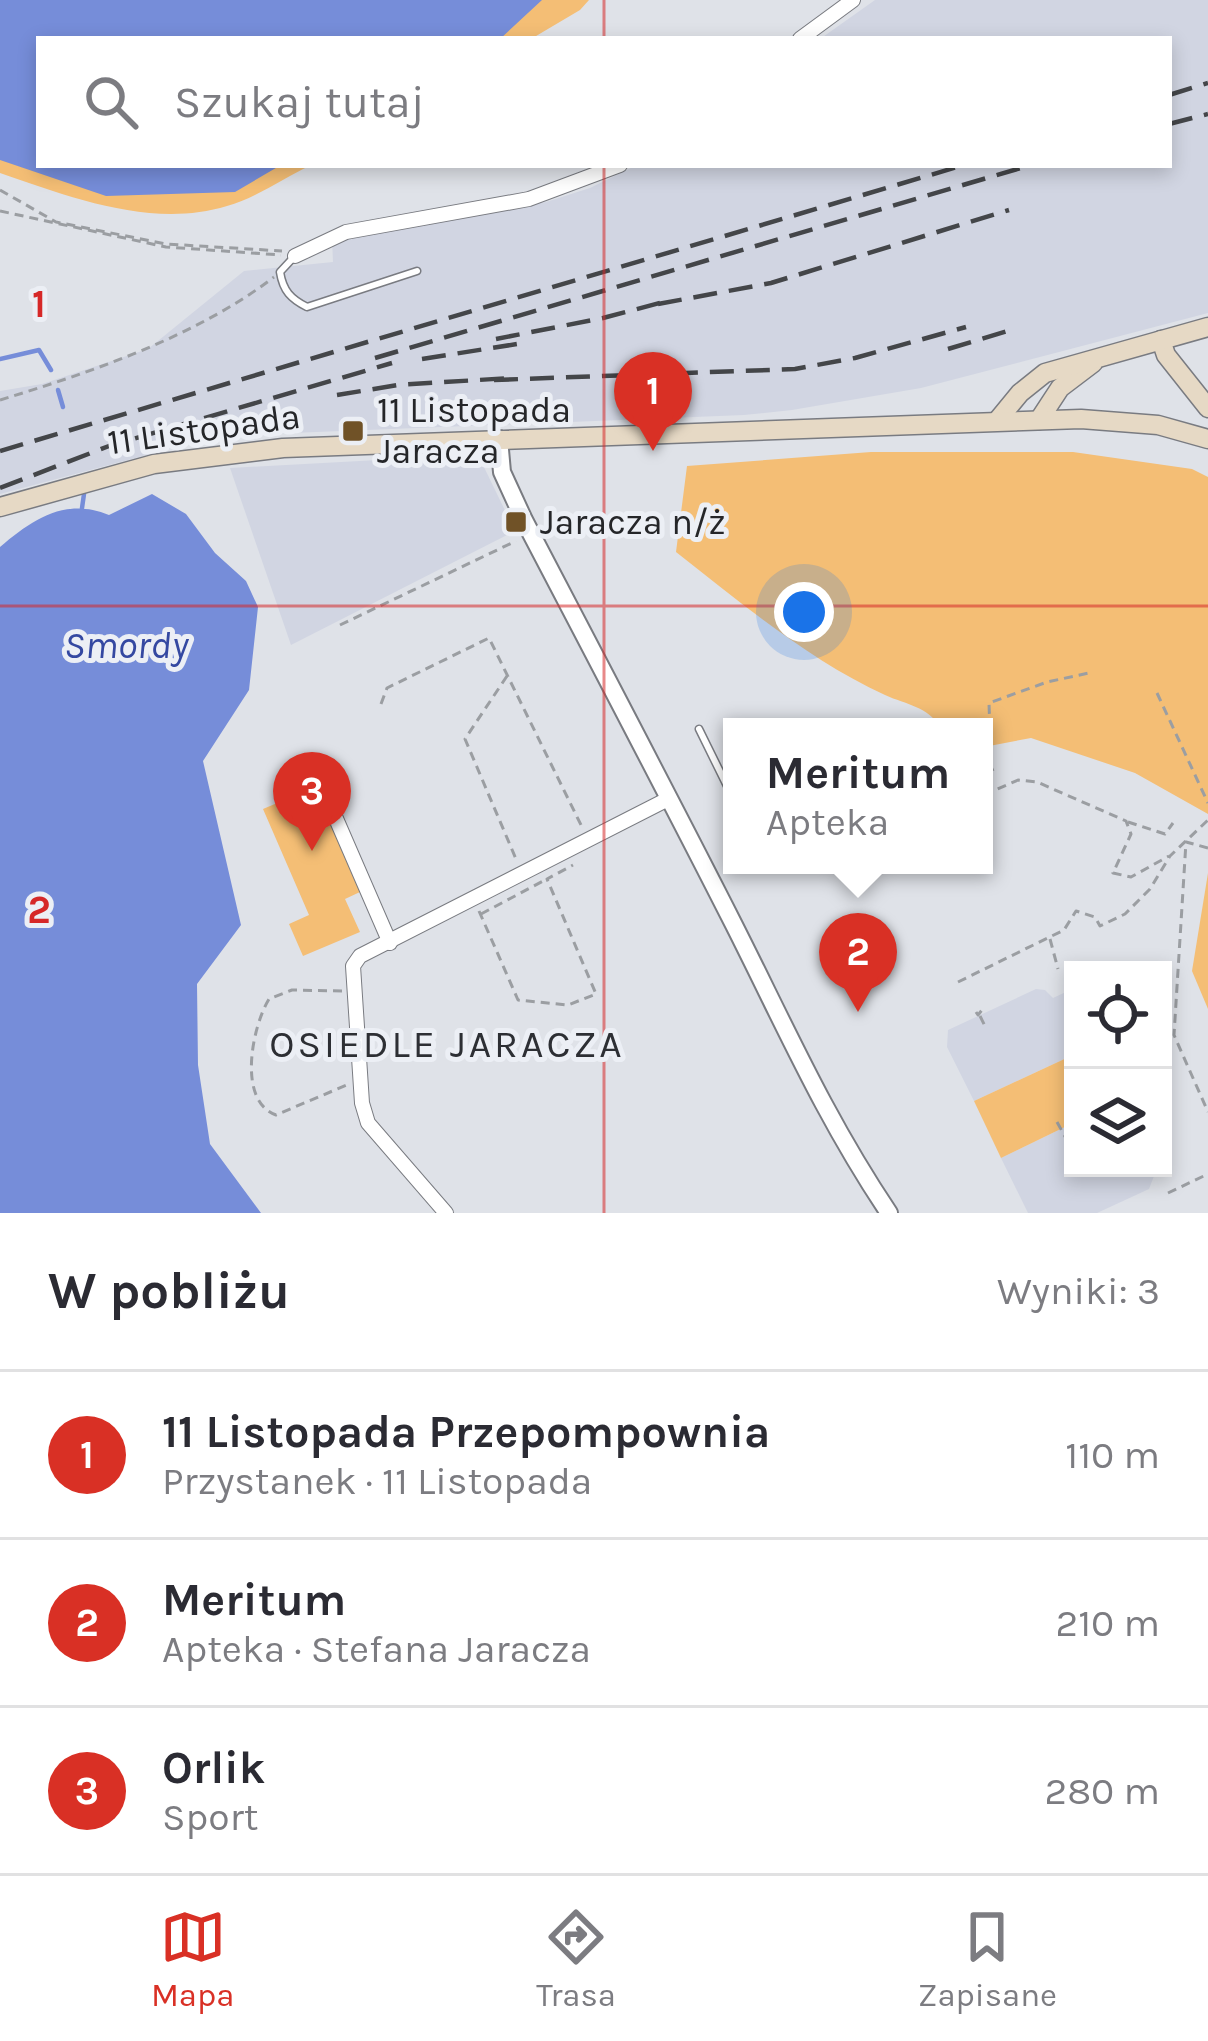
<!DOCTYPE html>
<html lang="pl">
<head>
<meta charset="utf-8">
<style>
  :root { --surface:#fff; --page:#f2f2f3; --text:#2b2b33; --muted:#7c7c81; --line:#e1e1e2; --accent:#d93025 }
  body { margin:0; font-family:Karla,sans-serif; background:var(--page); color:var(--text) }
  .controls { position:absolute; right:36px; bottom:36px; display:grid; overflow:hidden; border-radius:0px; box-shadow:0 6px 18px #0003 }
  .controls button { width:108px; height:108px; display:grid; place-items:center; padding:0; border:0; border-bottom:3px solid var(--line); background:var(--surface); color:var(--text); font:60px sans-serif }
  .you { position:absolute; left:804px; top:612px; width:42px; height:42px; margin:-30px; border:9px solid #fff; border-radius:50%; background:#1a73e8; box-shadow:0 0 0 18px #1a73e833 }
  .badge { display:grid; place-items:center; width:78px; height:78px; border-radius:50%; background:var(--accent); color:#fff; font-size:39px; font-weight:700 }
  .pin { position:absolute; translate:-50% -99px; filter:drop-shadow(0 3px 6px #0008) }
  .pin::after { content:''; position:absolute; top:63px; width:42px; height:36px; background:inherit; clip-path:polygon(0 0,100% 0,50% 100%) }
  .popup { position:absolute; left:723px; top:718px; width:270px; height:156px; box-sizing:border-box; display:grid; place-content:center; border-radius:0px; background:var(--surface); filter:drop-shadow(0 3px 9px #0005); font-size:39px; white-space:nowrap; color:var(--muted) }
  .popup b { font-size:45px; color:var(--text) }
  .popup::after { content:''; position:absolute; left:50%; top:100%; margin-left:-24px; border:24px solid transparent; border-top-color:var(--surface) }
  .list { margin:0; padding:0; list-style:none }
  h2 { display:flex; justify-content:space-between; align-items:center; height:156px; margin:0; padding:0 48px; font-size:51px }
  h2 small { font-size:39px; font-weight:400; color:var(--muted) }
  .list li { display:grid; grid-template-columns:78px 1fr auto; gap:36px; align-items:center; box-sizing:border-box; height:168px; padding:0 48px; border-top:3px solid var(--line) }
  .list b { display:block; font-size:45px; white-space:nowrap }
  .list p { margin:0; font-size:39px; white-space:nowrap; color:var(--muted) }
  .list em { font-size:39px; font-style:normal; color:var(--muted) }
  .icon { flex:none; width:66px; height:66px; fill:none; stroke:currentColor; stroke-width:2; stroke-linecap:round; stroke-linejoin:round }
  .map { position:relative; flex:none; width:1208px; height:1213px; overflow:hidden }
  .search { position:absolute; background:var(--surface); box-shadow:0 6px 18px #0003; left:36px; right:36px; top:36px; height:132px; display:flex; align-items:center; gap:30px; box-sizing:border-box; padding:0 42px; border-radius:0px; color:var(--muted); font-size:45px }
  .sheet { height:660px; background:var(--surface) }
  nav { display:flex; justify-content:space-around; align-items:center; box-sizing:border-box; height:168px; border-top:3px solid var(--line); background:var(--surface); font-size:33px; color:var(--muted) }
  nav a { display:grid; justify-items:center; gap:6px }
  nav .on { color:var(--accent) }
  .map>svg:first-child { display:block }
  .built { fill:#d1d5e2 }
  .green { fill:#f4be75 }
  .water { fill:#768dd9 }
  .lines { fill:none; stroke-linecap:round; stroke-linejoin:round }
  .stream { stroke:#768dd9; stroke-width:4.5 }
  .service-casing { stroke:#797b81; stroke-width:9 }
  .minor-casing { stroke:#797b81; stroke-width:16 }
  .tertiary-casing { stroke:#797b81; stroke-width:20 }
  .secondary-casing { stroke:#797b81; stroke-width:21 }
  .path { stroke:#9b9ea2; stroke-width:3; stroke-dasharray:9 6; stroke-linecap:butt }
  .service { stroke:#fff; stroke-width:6 }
  .minor { stroke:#fff; stroke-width:14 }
  .tertiary { stroke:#fff; stroke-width:16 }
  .secondary { stroke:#e6d9c5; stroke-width:18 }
  .rail { stroke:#444649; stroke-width:4.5; stroke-dasharray:24 12; stroke-linecap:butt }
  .grid { fill:none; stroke:#d62828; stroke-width:3; stroke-opacity:0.55 }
  .poi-dot { fill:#705227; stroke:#eceff5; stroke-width:4.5 }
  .labels { text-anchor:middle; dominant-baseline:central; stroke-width:10; stroke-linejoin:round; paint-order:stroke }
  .poi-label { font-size:36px; fill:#252629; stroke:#eceff5; text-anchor:start }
  .street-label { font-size:36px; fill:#252629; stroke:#eceff5 }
  .water-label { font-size:39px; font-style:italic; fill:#3448a1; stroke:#eceff5 }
  .neighbourhood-label { font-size:39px; letter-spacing:3px; fill:#2d2f34; stroke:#eceff5 }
  .grid-label { font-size:39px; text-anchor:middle; font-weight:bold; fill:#d62828; stroke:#eceff5; stroke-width:10; stroke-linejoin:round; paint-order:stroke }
</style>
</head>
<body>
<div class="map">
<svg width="1208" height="1213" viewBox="0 0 1208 1213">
  <rect width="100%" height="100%" fill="#dfe2e8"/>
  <g class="built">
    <path d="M 875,0 L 1208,0 L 1208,313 L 921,388 L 792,410 L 744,415 L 218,436 L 0,494 L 0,391 L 42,384 L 148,349 L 244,271 L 333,262 L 332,239 L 546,202 L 590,188 L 637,165 L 1169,165 L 1169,39 L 820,39 Z"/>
    <path d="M 470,455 L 481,461 L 515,531 L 291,645 L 230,468 Z"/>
    <path d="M 1036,989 L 1045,990 L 1053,998 L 1068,991 L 1073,1002 L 1073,1055 L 974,1101 L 947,1047 L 948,1030 Z"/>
    <path d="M 1073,1123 L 1073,1168 L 1150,1168 L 1154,1176 L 1149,1189 L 1097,1213 L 1028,1213 L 1001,1158 Z"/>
  </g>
  <g class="green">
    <path d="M 0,0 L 589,0 L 580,10 L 531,39 L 39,39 L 39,165 L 311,165 C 284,178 256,198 227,206 C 152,229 70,197 0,173 Z"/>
    <path d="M 871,452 L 1073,452 L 1192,469 L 1208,477 L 1208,814 L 1135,773 L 1031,738 L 984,747 L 984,727 L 940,727 C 927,706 907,705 885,695 C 809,660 741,603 676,552 L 687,466 Z"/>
    <path d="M 315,787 L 360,892 L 345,899 L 360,932 L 303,956 L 289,924 L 309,915 L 263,809 Z"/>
    <path d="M 1208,873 L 1208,1009 L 1192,971 Z"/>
    <path d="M 1073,1055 L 1073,1123 L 1001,1158 L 974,1101 Z"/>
  </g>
  <g class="water">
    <path d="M 0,0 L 542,0 L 500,39 L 39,39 L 39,165 L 281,165 L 235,192 L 106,196 L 0,160 Z"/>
    <path d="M 152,494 L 186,514 L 215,553 L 246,581 L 258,607 L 249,690 L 203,761 L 241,925 L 197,984 L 198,1065 L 210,1144 L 261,1213 L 0,1213 L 0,547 C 33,519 65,497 109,515 Z"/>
  </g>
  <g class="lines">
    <g class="stream">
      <path d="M 0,359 L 39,350 L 51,370"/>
      <path d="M 58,390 L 63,407"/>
      <path d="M 82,508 L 84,494"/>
    </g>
    <g class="service-casing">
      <g id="service">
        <path d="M 293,258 L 280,272 C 283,291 291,299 307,307 L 417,271"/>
        <path d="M 699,729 L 732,796"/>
      </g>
    </g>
    <g class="minor-casing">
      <g id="minor">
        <path d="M 800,39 L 853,0"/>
        <path d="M 295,256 L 346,232 L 529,199 L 620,165"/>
        <path d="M 321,784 L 390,943"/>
        <path d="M 446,1213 L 368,1123 L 362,1103 L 353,966 L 360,956 L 668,799"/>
      </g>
    </g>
    <g class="tertiary-casing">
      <path id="tertiary" d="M 499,439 L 502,472 L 524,520 C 594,654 665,789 734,925 C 785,1026 825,1118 889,1213"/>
    </g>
    <g class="secondary-casing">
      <g id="secondary">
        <path d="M 1161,340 L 1166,355 L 1208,408"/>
        <path d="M 1039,420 L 1060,388 L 1093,363"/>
        <path d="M 997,421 L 1020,393 L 1045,373 L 1208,327"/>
        <path d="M 0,507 L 154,464 L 283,448 L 1081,419 L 1158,425 L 1208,439"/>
      </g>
    </g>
    <g class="path">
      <path d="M 0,190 L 56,222 L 166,244 L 282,251"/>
      <path d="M 0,211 L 166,247 L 281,255"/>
      <path d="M 0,400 C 92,372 197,336 274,277"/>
      <path d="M 340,625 L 516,541"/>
      <path d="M 507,676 L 465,739 L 516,859"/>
      <path d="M 1157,693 L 1208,803"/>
      <path d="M 381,704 L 387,688 L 489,638 L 582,827"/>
      <path d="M 993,771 L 984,751 L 990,733 L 989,703 L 1047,682 L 1089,673"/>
      <path d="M 984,795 L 1018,780 L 1037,782 L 1126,821 L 1131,834 L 1113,873 L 1131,877 L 1169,856"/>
      <path d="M 1128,822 L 1165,834 L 1173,823"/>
      <path d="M 1208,848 L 1186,842 L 1174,1035 L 1208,1112"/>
      <path d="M 479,911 L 518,1000 L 568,1005 L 596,994 L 547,879 L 573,865"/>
      <path d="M 481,914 L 545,880"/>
      <path d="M 1050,939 L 1058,969"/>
      <path d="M 958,982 L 1064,930 L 1076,911 L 1095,917 L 1100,926 L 1125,914 L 1150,889 L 1170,856 L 1208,820"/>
      <path d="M 342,991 L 292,990 L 269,999 C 252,1027 237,1101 276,1115 L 349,1084"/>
      <path d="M 976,1012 L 978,1015 L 982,1010"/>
      <path d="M 980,1016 L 985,1026"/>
      <path d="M 1057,1122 L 1073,1151"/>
      <path d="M 1168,1193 L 1208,1174"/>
    </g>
    <use href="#service" class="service"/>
    <use href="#minor" class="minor"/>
    <use href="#tertiary" class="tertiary"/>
    <use href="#secondary" class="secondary"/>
    <g class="rail">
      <path d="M 1169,95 L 1208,83"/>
      <path d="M 1169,124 L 1208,114"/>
      <path d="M 658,304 L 771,283 L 1009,210"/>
      <path d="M 496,339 L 603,318 L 671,300"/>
      <path d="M 948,349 L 1014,329"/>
      <path d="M 375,358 L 1031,165"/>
      <path d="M 422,359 L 517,344"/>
      <path d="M 494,380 L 795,369 L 855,358 L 966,327"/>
      <path d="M 337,395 L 398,385 L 510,378"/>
      <path d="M 0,451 L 964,165"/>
      <path d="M 0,488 L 109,446 L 392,363"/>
    </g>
  </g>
  <path class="grid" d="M 604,0 L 604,39M 604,165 L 604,1213M 0,606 L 1208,606"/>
  <g class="poi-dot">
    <rect x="341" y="419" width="24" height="24" rx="6"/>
    <rect x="504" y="510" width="24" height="24" rx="6"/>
  </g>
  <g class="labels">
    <g class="poi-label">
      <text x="377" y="410">11 Listopada<tspan x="377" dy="41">Jaracza</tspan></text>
      <text x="540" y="522">Jaracza n/ż</text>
    </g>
    <g class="street-label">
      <text transform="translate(204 429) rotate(-8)">11 Listopada</text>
    </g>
    <g class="water-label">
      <text x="126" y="645">Smordy</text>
    </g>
    <g class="neighbourhood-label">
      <text x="447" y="1044">OSIEDLE JARACZA</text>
    </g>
  </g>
  <g class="grid-label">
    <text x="39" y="317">1</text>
    <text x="39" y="923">2</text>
  </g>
</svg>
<div class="controls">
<button><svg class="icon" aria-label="locate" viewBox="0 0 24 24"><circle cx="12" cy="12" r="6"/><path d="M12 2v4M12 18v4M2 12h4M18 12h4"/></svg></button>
<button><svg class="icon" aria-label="layers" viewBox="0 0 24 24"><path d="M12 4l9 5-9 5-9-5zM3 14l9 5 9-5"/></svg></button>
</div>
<div class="you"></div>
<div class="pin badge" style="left:653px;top:451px">1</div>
<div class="pin badge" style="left:858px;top:1012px">2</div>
<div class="popup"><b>Meritum</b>Apteka</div>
<div class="pin badge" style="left:312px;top:851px">3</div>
<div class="search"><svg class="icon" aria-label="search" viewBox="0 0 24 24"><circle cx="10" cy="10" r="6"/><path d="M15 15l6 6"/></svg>Szukaj tutaj</div>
</div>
<section class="sheet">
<h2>W pobliżu<small>Wyniki: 3</small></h2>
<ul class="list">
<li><span class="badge">1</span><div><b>11 Listopada Przepompownia</b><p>Przystanek · 11 Listopada</p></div><em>110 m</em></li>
<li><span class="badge">2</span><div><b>Meritum</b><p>Apteka · Stefana Jaracza</p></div><em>210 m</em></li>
<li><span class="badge">3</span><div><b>Orlik</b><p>Sport</p></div><em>280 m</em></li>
</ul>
</section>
<nav>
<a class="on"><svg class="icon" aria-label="map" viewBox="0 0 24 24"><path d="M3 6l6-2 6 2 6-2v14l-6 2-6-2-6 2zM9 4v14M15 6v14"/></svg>Mapa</a>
<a><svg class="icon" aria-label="directions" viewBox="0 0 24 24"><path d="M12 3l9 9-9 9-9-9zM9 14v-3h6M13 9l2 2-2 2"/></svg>Trasa</a>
<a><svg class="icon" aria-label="saved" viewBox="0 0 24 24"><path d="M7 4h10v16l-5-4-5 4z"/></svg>Zapisane</a>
</nav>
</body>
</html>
